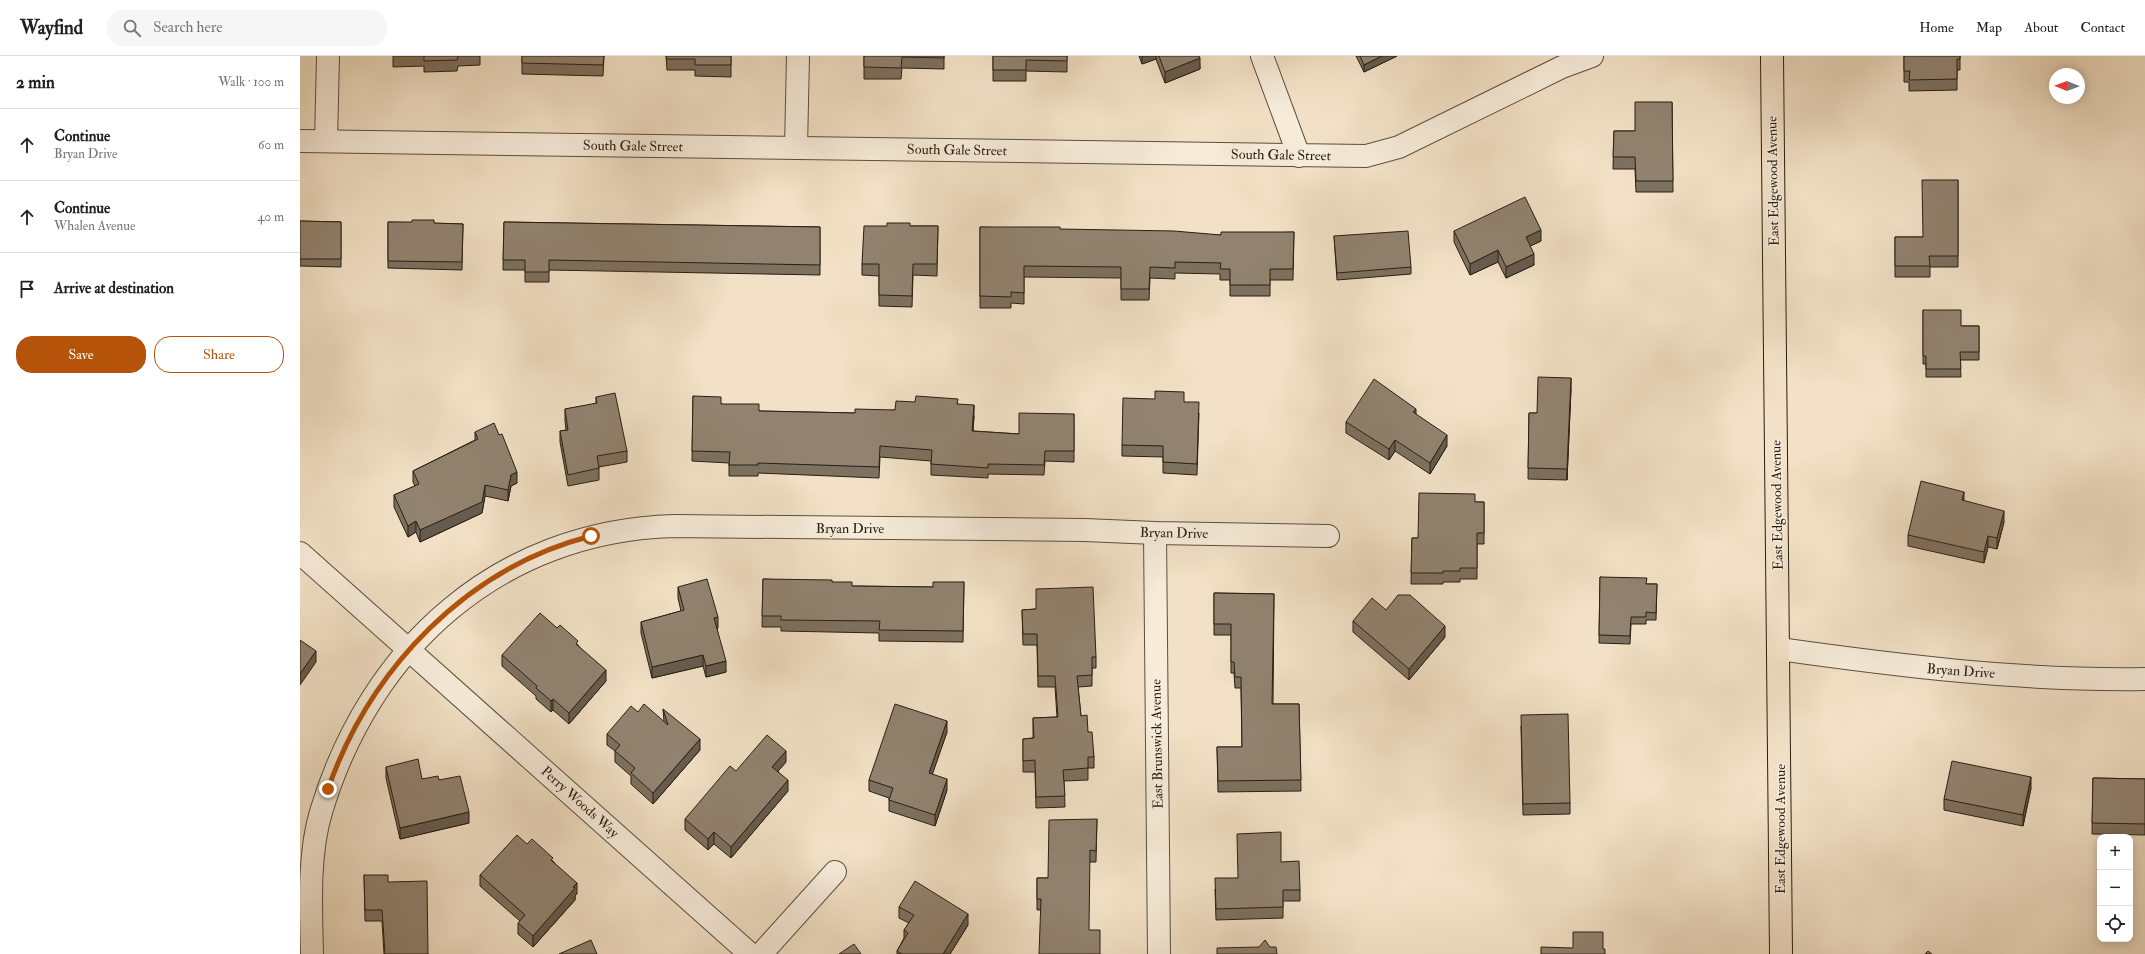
<!DOCTYPE html>
<html lang="en">
<head>
<meta charset="utf-8">
<style>
  :root { --surface:#fff; --page:#f6f6f6; --text:#202124; --muted:#757577; --line:#e0e0e0; --accent:#b45309 }
  body { margin:0; font-family:"IM FELL Double Pica",serif; background:var(--page); color:var(--text) }
  .controls { position:absolute; right:12px; bottom:12px; display:grid; overflow:hidden; border-radius:8px; box-shadow:0 2px 10px #0003 }
  .controls button { width:36px; height:36px; display:grid; place-items:center; padding:0; border:0; border-bottom:1px solid var(--line); background:var(--surface); color:var(--text); font:20px sans-serif }
  .compass { position:absolute; left:1749px; top:12px; width:36px; height:36px; border-radius:50%; background:var(--surface); box-shadow:0 2px 10px #0003; rotate:271deg }
  .stop { position:absolute; width:12px; height:12px; margin:-9px; border:3px solid #b45309; border-radius:50%; background:#fff }
  .stop.end { background:#b45309; border-color:#fff; box-shadow:0 1px 4px #0008 }
  .list { margin:0; padding:0; list-style:none }
  h2 { display:flex; justify-content:space-between; align-items:center; height:52px; margin:0; padding:0 16px; font-size:17px }
  h2 small { font-size:13px; font-weight:400; color:var(--muted) }
  .list li { display:grid; grid-template-columns:26px 1fr auto; gap:12px; align-items:center; box-sizing:border-box; height:72px; padding:0 16px; border-top:1px solid var(--line) }
  .list b { display:block; font-size:15px; white-space:nowrap }
  .list p { margin:0; font-size:13px; white-space:nowrap; color:var(--muted) }
  .list em { font-size:13px; font-style:normal; color:var(--muted) }
  .actions { display:flex; gap:8px; padding:12px 16px }
  .actions a { flex:1; padding:9px 0; border:1px solid var(--accent); border-radius:16px; text-align:center; font-size:14px; color:var(--accent) }
  .actions .main { background:var(--accent); color:#fff }
  .icon { flex:none; width:22px; height:22px; fill:none; stroke:currentColor; stroke-width:2; stroke-linecap:round; stroke-linejoin:round }
  .map { position:relative; flex:none; width:1845px; height:898px; overflow:hidden }
  header { display:flex; align-items:center; gap:24px; box-sizing:border-box; height:56px; padding:0 20px; background:var(--surface); border-bottom:1px solid var(--line) }
  header strong { font-size:19px }
  nav { display:flex; gap:22px; margin-inline-start:auto; font-size:14px }
  .search { width:280px; height:36px; background:var(--page); display:flex; align-items:center; gap:10px; box-sizing:border-box; padding:0 14px; border-radius:16px; color:var(--muted); font-size:15px }
  main { display:flex }
  aside { flex:1; background:var(--surface) }
  .map>svg:first-child { display:block }
  .lines { fill:none; stroke-linecap:round; stroke-linejoin:round }
  .minor-casing { stroke:#5a4f40; stroke-width:24 }
  .major-casing { stroke:#281e13; stroke-width:24 }
  .minor { stroke:#f7ecda; stroke-width:22 }
  .major { stroke:#f2e1c6; stroke-width:22 }
  .wall { fill:#7d7160; stroke:#281e13 }
  .shaded-wall { fill:#665c4e; stroke:#281e13 }
  .building { fill:#918370; stroke:#281e13 }
  .route { stroke:#b45309; stroke-width:5 }
  .labels { text-anchor:middle; dominant-baseline:central; stroke-width:3; stroke-linejoin:round; paint-order:stroke }
  .street-label { font-size:14px; fill:#281e13; stroke:#f7ecda }
</style>
</head>
<body>
<header>
<strong>Wayfind</strong>
<div class="search"><svg class="icon" aria-label="search" viewBox="0 0 24 24"><circle cx="10" cy="10" r="6"/><path d="M15 15l6 6"/></svg>Search here</div>
<nav><a>Home</a><a>Map</a><a>About</a><a>Contact</a></nav>
</header>
<main>
<aside>
<h2>2 min<small>Walk · 100 m</small></h2>
<ul class="list">
<li><svg class="icon" aria-label="ahead" viewBox="0 0 24 24"><path d="M12 20V5M6 11l6-6 6 6"/></svg><div><b>Continue</b><p>Bryan Drive</p></div><em>60 m</em></li>
<li><svg class="icon" aria-label="ahead" viewBox="0 0 24 24"><path d="M12 20V5M6 11l6-6 6 6"/></svg><div><b>Continue</b><p>Whalen Avenue</p></div><em>40 m</em></li>
<li><svg class="icon" aria-label="arrive" viewBox="0 0 24 24"><path d="M6 21V4h12l-3 4 3 4H6"/></svg><div><b>Arrive at destination</b></div></li>
</ul>
<div class="actions"><a class="main">Save</a><a>Share</a></div>
</aside>
<div class="map">
<svg width="1845" height="898" viewBox="0 0 1845 898">
  <rect width="100%" height="100%" fill="#f2e1c6"/>
  <filter id="stains"><feTurbulence type="fractalNoise" baseFrequency=".005" numOctaves="4"/><feColorMatrix values="0 0 0 0 .2 0 0 0 0 .09 0 0 0 0 .02 0 0 0 .5 -.17"/></filter>
  <radialGradient id="worn" r=".72"><stop offset=".6" stop-color="#630" stop-opacity="0"/><stop offset="1" stop-color="#630" stop-opacity=".3"/></radialGradient>
  <g class="lines">
    <g class="minor-casing">
      <g id="minor">
        <path d="M 962,0 L 999,100"/>
        <path d="M 0,85 L 1066,100 L 1099,91 L 1262,11 L 1292,0"/>
        <path d="M 26,85 L 28,0"/>
        <path d="M 496,92 L 498,0"/>
        <path d="M 855,477 L 859,898"/>
        <path d="M 0,497 L 450,898"/>
        <path d="M 1479,593 C 1600,610 1722,625 1845,623"/>
        <path d="M 12,898 C 11,853 8,799 21,756 C 70,592 198,475 374,470 L 785,474 L 855,477 L 1028,480"/>
        <path d="M 461,898 L 535,816"/>
      </g>
    </g>
    <g class="major-casing">
      <path id="major" d="M 1472,0 L 1481,898"/>
    </g>
    <use href="#minor" class="minor"/>
    <use href="#major" class="major"/>
  </g>
  <g class="wall">
    <path d="M 93,0 L 180,0 L 180,9 L 158,10 L 157,15 L 124,16 L 124,10 L 93,11 Z"/>
    <path d="M 222,0 L 304,0 L 303,20 L 222,18 Z"/>
    <path d="M 366,0 L 431,0 L 431,21 L 395,20 L 395,14 L 367,14 Z"/>
    <path d="M 564,0 L 644,0 L 644,13 L 602,12 L 601,23 L 564,23 Z"/>
    <path d="M 693,0 L 767,0 L 767,16 L 726,15 L 726,25 L 693,25 Z"/>
    <path d="M 839,0 L 899,0 L 900,13 L 865,27 L 856,3 L 842,8 Z"/>
    <path d="M 1056,0 L 1097,0 L 1064,16 Z"/>
    <path d="M 1604,0 L 1660,0 L 1660,14 L 1657,14 L 1657,34 L 1609,35 L 1609,26 L 1604,26 Z"/>
    <path d="M 1372,46 L 1373,136 L 1336,136 L 1335,113 L 1313,113 L 1314,75 L 1335,75 Z"/>
    <path d="M 1658,124 L 1658,211 L 1630,211 L 1630,221 L 1595,221 L 1595,181 L 1623,181 Z"/>
    <path d="M 0,165 L 41,166 L 41,211 L 0,210 Z"/>
    <path d="M 88,166 L 163,168 L 162,214 L 88,212 Z"/>
    <path d="M 204,166 L 520,171 L 520,219 L 249,214 L 249,226 L 225,226 L 225,214 L 203,214 Z"/>
    <path d="M 587,170 L 638,170 L 637,220 L 613,219 L 612,251 L 579,250 L 579,220 L 562,219 L 562,208 Z"/>
    <path d="M 680,171 L 921,179 L 994,176 L 993,224 L 970,224 L 970,240 L 930,240 L 930,224 L 920,224 L 920,218 L 875,217 L 875,223 L 850,222 L 849,244 L 821,244 L 821,222 L 724,221 L 724,248 L 711,247 L 711,252 L 680,252 Z"/>
    <path d="M 1154,175 L 1241,185 L 1230,190 L 1234,209 L 1206,222 L 1198,206 L 1170,219 L 1154,186 Z"/>
    <path d="M 1034,180 L 1111,211 L 1111,218 L 1037,224 Z"/>
    <path d="M 1623,254 L 1661,270 L 1679,270 L 1679,304 L 1660,304 L 1661,321 L 1626,321 L 1626,308 L 1623,308 Z"/>
    <path d="M 1271,333 L 1267,424 L 1228,423 L 1229,357 L 1237,357 Z"/>
    <path d="M 393,340 L 421,348 L 459,355 L 555,357 L 595,354 L 615,346 L 658,348 L 674,360 L 673,375 L 719,378 L 774,358 L 774,406 L 745,405 L 744,419 L 688,418 L 688,422 L 631,419 L 631,405 L 580,401 L 579,422 L 458,417 L 458,420 L 429,420 L 429,407 L 392,405 Z"/>
    <path d="M 296,341 L 327,395 L 327,406 L 299,411 L 299,424 L 268,430 L 260,386 L 260,375 L 266,374 L 265,365 L 265,353 L 296,348 Z"/>
    <path d="M 884,346 L 899,357 L 897,419 L 863,417 L 863,401 L 822,400 L 822,389 Z"/>
    <path d="M 1116,358 L 1147,390 L 1130,418 L 1095,395 L 1089,404 L 1046,377 L 1046,366 Z"/>
    <path d="M 175,376 L 217,427 L 211,430 L 208,445 L 185,440 L 182,457 L 120,486 L 116,476 L 108,481 L 94,451 L 94,439 L 115,430 L 113,426 L 113,415 L 175,384 Z"/>
    <path d="M 1664,445 L 1704,466 L 1697,493 L 1688,491 L 1684,507 L 1608,490 L 1608,479 Z"/>
    <path d="M 1175,446 L 1184,446 L 1184,488 L 1177,488 L 1177,523 L 1160,523 L 1160,526 L 1143,526 L 1143,528 L 1111,528 L 1112,482 L 1118,482 Z"/>
    <path d="M 1300,521 L 1346,528 L 1357,528 L 1356,564 L 1346,564 L 1346,568 L 1331,568 L 1330,588 L 1299,587 Z"/>
    <path d="M 463,523 L 532,526 L 552,530 L 633,531 L 664,526 L 663,586 L 579,585 L 579,577 L 481,575 L 481,571 L 462,571 Z"/>
    <path d="M 378,531 L 418,572 L 417,573 L 426,616 L 406,621 L 403,610 L 352,622 L 341,577 L 341,566 L 381,555 L 378,542 Z"/>
    <path d="M 914,537 L 974,538 L 973,648 L 999,648 L 1001,735 L 918,736 L 917,691 L 942,691 L 941,632 L 935,632 L 934,617 L 931,617 L 931,579 L 914,579 Z"/>
    <path d="M 736,553 L 796,601 L 796,612 L 792,612 L 792,630 L 778,631 L 781,660 L 788,676 L 794,701 L 794,712 L 788,712 L 788,724 L 764,725 L 765,751 L 736,752 L 735,716 L 723,716 L 723,683 L 733,682 L 733,662 L 757,661 L 755,631 L 738,631 L 737,589 L 723,589 L 722,554 Z"/>
    <path d="M 1086,554 L 1145,581 L 1109,624 L 1053,576 L 1053,565 Z"/>
    <path d="M 257,572 L 278,589 L 306,625 L 269,668 L 253,654 L 251,656 L 236,643 L 236,640 L 202,610 L 202,599 Z"/>
    <path d="M 363,653 L 400,694 L 353,748 L 331,728 L 331,720 L 315,706 L 315,695 L 307,689 L 307,678 L 338,656 L 364,666 Z"/>
    <path d="M 1221,670 L 1270,747 L 1270,758 L 1223,759 Z"/>
    <path d="M 647,676 L 632,718 L 647,734 L 635,770 L 589,755 L 589,742 L 569,735 L 569,724 Z"/>
    <path d="M 486,706 L 478,715 L 488,735 L 431,802 L 414,788 L 408,794 L 385,774 L 385,763 L 436,715 Z"/>
    <path d="M 86,711 L 122,723 L 139,724 L 169,767 L 100,783 L 86,722 Z"/>
    <path d="M 1793,722 L 1845,723 L 1845,779 L 1792,778 Z"/>
    <path d="M 1731,732 L 1723,770 L 1644,754 L 1644,743 Z"/>
    <path d="M 797,763 L 796,806 L 790,806 L 741,854 L 737,854 L 737,822 L 748,822 Z"/>
    <path d="M 227,788 L 253,805 L 277,838 L 275,840 L 275,844 L 233,891 L 218,878 L 218,867 L 220,865 L 180,830 L 180,819 Z"/>
    <path d="M 981,806 L 1000,834 L 1000,845 L 983,845 L 983,862 L 916,864 L 915,833 L 938,822 Z"/>
    <path d="M 64,819 L 88,826 L 128,898 L 84,898 L 82,865 L 65,865 Z"/>
    <path d="M 599,851 L 668,869 L 650,898 L 597,898 L 597,895 L 604,882 L 604,874 L 609,867 L 599,862 Z"/>
  </g>
  <g class="shaded-wall">
    <path d="M 842,0 L 856,0 L 856,3 L 842,8 Z"/>
    <path d="M 1082,0 L 1097,0 L 1064,16 L 1064,9 Z"/>
    <path d="M 900,2 L 900,13 L 865,27 L 865,16 Z"/>
    <path d="M 1241,174 L 1241,185 L 1226,192 L 1226,181 Z"/>
    <path d="M 1198,194 L 1198,206 L 1170,219 L 1170,208 Z"/>
    <path d="M 1234,198 L 1234,209 L 1206,222 L 1206,211 Z"/>
    <path d="M 1271,322 L 1271,333 L 1267,424 L 1267,413 Z"/>
    <path d="M 674,349 L 674,360 L 672,385 L 672,375 Z"/>
    <path d="M 1116,353 L 1116,364 L 1113,356 Z"/>
    <path d="M 1147,379 L 1147,390 L 1130,418 L 1130,407 Z"/>
    <path d="M 1095,384 L 1095,395 L 1089,404 L 1089,393 Z"/>
    <path d="M 217,416 L 217,427 L 211,430 L 208,445 L 208,434 L 211,419 Z"/>
    <path d="M 185,429 L 185,440 L 182,457 L 120,486 L 120,474 Z"/>
    <path d="M 1664,436 L 1664,447 L 1662,444 Z"/>
    <path d="M 1704,455 L 1704,466 L 1697,493 L 1697,482 Z"/>
    <path d="M 116,465 L 116,476 L 108,481 L 108,470 Z"/>
    <path d="M 1688,480 L 1688,491 L 1684,507 L 1684,496 Z"/>
    <path d="M 418,561 L 418,572 L 414,573 L 414,562 Z"/>
    <path d="M 1145,570 L 1145,581 L 1109,624 L 1109,613 Z"/>
    <path d="M 16,595 L 16,606 L 0,629 L 0,618 Z"/>
    <path d="M 403,599 L 403,610 L 352,622 L 352,611 Z"/>
    <path d="M 426,605 L 426,616 L 406,621 L 406,610 Z"/>
    <path d="M 306,614 L 306,625 L 269,668 L 269,657 Z"/>
    <path d="M 253,643 L 253,654 L 251,656 L 251,645 Z"/>
    <path d="M 647,665 L 647,676 L 629,728 L 629,717 Z"/>
    <path d="M 400,683 L 400,694 L 353,748 L 353,737 Z"/>
    <path d="M 486,695 L 486,706 L 472,722 L 472,711 Z"/>
    <path d="M 1731,721 L 1731,732 L 1723,770 L 1723,759 Z"/>
    <path d="M 647,723 L 647,734 L 635,770 L 635,759 Z"/>
    <path d="M 488,724 L 488,735 L 431,802 L 431,791 Z"/>
    <path d="M 169,756 L 169,767 L 100,783 L 100,772 Z"/>
    <path d="M 414,776 L 414,788 L 408,794 L 408,783 Z"/>
    <path d="M 277,827 L 277,838 L 275,840 L 275,844 L 233,891 L 233,880 Z"/>
    <path d="M 668,858 L 668,869 L 650,898 L 643,898 Z"/>
  </g>
  <g class="building">
    <path d="M 124,0 L 158,0 L 157,4 L 124,5 Z"/>
    <path d="M 222,0 L 304,0 L 303,9 L 222,7 Z"/>
    <path d="M 366,0 L 431,0 L 431,9 L 395,9 L 395,3 L 367,3 Z"/>
    <path d="M 564,0 L 644,0 L 644,2 L 602,1 L 601,12 L 564,11 Z"/>
    <path d="M 693,0 L 767,0 L 767,5 L 726,4 L 726,14 L 693,14 Z"/>
    <path d="M 859,0 L 899,0 L 900,2 L 865,16 Z"/>
    <path d="M 1060,0 L 1082,0 L 1064,9 Z"/>
    <path d="M 1604,0 L 1660,0 L 1660,3 L 1657,3 L 1657,23 L 1609,24 L 1610,15 L 1604,15 Z"/>
    <path d="M 1335,46 L 1372,46 L 1373,125 L 1336,125 L 1335,101 L 1313,101 L 1314,75 L 1335,75 Z"/>
    <path d="M 1622,124 L 1658,124 L 1658,200 L 1629,200 L 1630,210 L 1595,210 L 1595,181 L 1623,181 Z"/>
    <path d="M 1225,141 L 1241,174 L 1226,181 L 1234,198 L 1206,211 L 1198,194 L 1170,208 L 1154,175 Z"/>
    <path d="M 112,164 L 134,164 L 134,167 L 163,168 L 162,206 L 88,205 L 88,166 L 112,166 Z"/>
    <path d="M 0,165 L 41,166 L 41,203 L 0,203 Z"/>
    <path d="M 204,166 L 520,171 L 520,209 L 249,204 L 249,216 L 225,216 L 225,204 L 203,204 Z"/>
    <path d="M 587,167 L 610,167 L 610,170 L 638,170 L 637,208 L 613,208 L 612,240 L 579,239 L 579,208 L 562,208 L 564,170 L 587,170 Z"/>
    <path d="M 680,171 L 760,171 L 760,173 L 874,175 L 921,179 L 921,176 L 994,176 L 993,213 L 970,213 L 970,229 L 930,229 L 930,213 L 920,213 L 921,207 L 875,206 L 875,212 L 850,211 L 849,233 L 821,233 L 821,211 L 724,210 L 724,237 L 711,236 L 711,241 L 680,240 Z"/>
    <path d="M 1108,175 L 1111,211 L 1037,217 L 1034,180 Z"/>
    <path d="M 1623,254 L 1661,254 L 1661,270 L 1679,270 L 1679,296 L 1660,296 L 1661,313 L 1626,313 L 1626,300 L 1623,300 Z"/>
    <path d="M 1238,321 L 1271,322 L 1267,413 L 1228,412 L 1229,357 L 1237,357 Z"/>
    <path d="M 1074,323 L 1116,353 L 1113,356 L 1147,379 L 1130,407 L 1095,384 L 1089,393 L 1046,366 Z"/>
    <path d="M 855,335 L 884,336 L 884,346 L 899,346 L 897,408 L 863,406 L 863,390 L 822,389 L 823,342 L 855,343 Z"/>
    <path d="M 315,337 L 327,395 L 297,400 L 299,412 L 268,419 L 260,375 L 268,374 L 265,353 L 297,347 L 296,341 Z"/>
    <path d="M 393,340 L 421,341 L 421,348 L 459,348 L 459,355 L 555,357 L 555,353 L 595,354 L 596,345 L 615,346 L 616,340 L 658,343 L 657,348 L 674,349 L 672,375 L 719,378 L 719,357 L 774,358 L 774,395 L 745,395 L 744,409 L 688,408 L 688,412 L 631,408 L 632,394 L 580,390 L 579,411 L 458,407 L 458,409 L 429,409 L 430,396 L 392,395 Z"/>
    <path d="M 194,367 L 199,379 L 202,378 L 217,416 L 211,419 L 208,434 L 185,429 L 182,446 L 120,474 L 116,465 L 108,470 L 94,439 L 119,428 L 113,415 L 178,383 L 175,376 Z"/>
    <path d="M 1621,425 L 1664,436 L 1662,444 L 1704,455 L 1697,482 L 1688,480 L 1684,496 L 1608,479 Z"/>
    <path d="M 1119,437 L 1175,438 L 1175,446 L 1184,446 L 1184,477 L 1177,477 L 1177,512 L 1160,512 L 1160,515 L 1143,515 L 1143,517 L 1111,517 L 1112,482 L 1118,482 Z"/>
    <path d="M 1300,521 L 1347,522 L 1346,528 L 1357,528 L 1356,557 L 1346,556 L 1346,561 L 1331,561 L 1330,580 L 1299,579 Z"/>
    <path d="M 407,523 L 418,561 L 414,562 L 426,605 L 406,610 L 403,599 L 352,611 L 341,566 L 384,554 L 378,531 Z"/>
    <path d="M 463,523 L 532,524 L 532,526 L 552,526 L 552,530 L 633,531 L 633,526 L 664,526 L 663,575 L 579,574 L 580,565 L 481,564 L 481,560 L 462,560 Z"/>
    <path d="M 793,531 L 796,601 L 792,601 L 792,619 L 777,620 L 781,660 L 787,659 L 788,676 L 792,676 L 794,701 L 788,701 L 788,712 L 763,714 L 765,740 L 736,741 L 735,704 L 723,705 L 723,683 L 734,682 L 733,662 L 758,661 L 755,620 L 738,620 L 737,578 L 723,578 L 722,554 L 736,553 L 736,533 Z"/>
    <path d="M 914,537 L 974,538 L 972,648 L 999,648 L 1001,724 L 918,725 L 917,691 L 942,691 L 941,621 L 935,621 L 934,606 L 931,606 L 931,568 L 914,568 Z"/>
    <path d="M 1098,539 L 1110,539 L 1145,570 L 1109,613 L 1053,565 L 1072,542 L 1086,554 Z"/>
    <path d="M 240,557 L 257,572 L 260,569 L 278,585 L 276,588 L 306,614 L 269,657 L 253,643 L 251,645 L 236,632 L 237,630 L 202,599 Z"/>
    <path d="M 0,584 L 16,595 L 0,618 Z"/>
    <path d="M 344,648 L 368,669 L 363,653 L 400,683 L 353,737 L 331,717 L 335,712 L 315,695 L 320,689 L 307,678 L 331,650 L 338,656 Z"/>
    <path d="M 595,648 L 647,665 L 629,717 L 647,723 L 635,759 L 589,744 L 593,732 L 569,724 Z"/>
    <path d="M 1268,658 L 1270,747 L 1223,748 L 1221,659 Z"/>
    <path d="M 467,679 L 486,695 L 472,711 L 488,724 L 431,791 L 414,776 L 408,783 L 385,763 L 430,710 L 436,715 Z"/>
    <path d="M 118,703 L 122,723 L 138,720 L 139,724 L 160,720 L 169,756 L 100,772 L 86,711 Z"/>
    <path d="M 1652,705 L 1731,721 L 1723,759 L 1644,743 Z"/>
    <path d="M 1793,722 L 1845,723 L 1845,768 L 1792,767 Z"/>
    <path d="M 797,763 L 796,795 L 790,794 L 789,874 L 800,874 L 800,898 L 739,898 L 741,843 L 737,843 L 737,822 L 748,822 L 749,764 Z"/>
    <path d="M 981,776 L 981,806 L 999,805 L 1000,834 L 983,834 L 983,851 L 916,853 L 915,822 L 938,822 L 937,778 Z"/>
    <path d="M 217,779 L 227,788 L 232,783 L 253,802 L 251,804 L 277,827 L 273,831 L 275,832 L 233,880 L 218,867 L 225,859 L 180,819 Z"/>
    <path d="M 64,819 L 88,819 L 88,826 L 127,825 L 128,898 L 85,898 L 82,854 L 65,854 Z"/>
    <path d="M 615,825 L 668,858 L 643,898 L 602,898 L 597,895 L 608,877 L 604,874 L 614,859 L 599,851 Z"/>
    <path d="M 1273,876 L 1303,876 L 1303,893 L 1305,893 L 1305,898 L 1241,898 L 1241,891 L 1273,892 Z"/>
    <path d="M 291,884 L 297,898 L 259,898 Z"/>
    <path d="M 965,884 L 970,891 L 976,891 L 977,898 L 917,898 L 917,892 L 959,891 Z"/>
    <path d="M 554,888 L 561,898 L 539,898 Z"/>
    <path d="M 1628,895 L 1632,898 L 1625,898 Z"/>
  </g>
  <g class="lines">
    <path class="route" d="M 28,733 C 70,613 166,512 291,480"/>
  </g>
  <g class="labels">
    <g class="street-label">
      <text transform="translate(333 90) rotate(1)">South Gale Street</text>
      <text transform="translate(657 94) rotate(1)">South Gale Street</text>
      <text transform="translate(981 99) rotate(1)">South Gale Street</text>
      <text transform="translate(1473 125) rotate(-91)">East Edgewood Avenue</text>
      <text transform="translate(1477 449) rotate(-91)">East Edgewood Avenue</text>
      <text x="550" y="472">Bryan Drive</text>
      <text transform="translate(874 477) rotate(1)">Bryan Drive</text>
      <text transform="translate(1661 615) rotate(4)">Bryan Drive</text>
      <text transform="translate(857 688) rotate(-91)">East Brunswick Avenue</text>
      <text transform="translate(280 746) rotate(42)">Perry Woods Way</text>
      <text transform="translate(1480 773) rotate(-90)">East Edgewood Avenue</text>
    </g>
  </g>
  <rect width="100%" height="100%" filter="url(#stains)"/>
  <rect width="100%" height="100%" fill="url(#worn)"/>
</svg>
<div class="controls">
<button>+</button>
<button>−</button>
<button><svg class="icon" aria-label="locate" viewBox="0 0 24 24"><circle cx="12" cy="12" r="6"/><path d="M12 2v4M12 18v4M2 12h4M18 12h4"/></svg></button>
</div>
<svg class="compass" viewBox="-18 -18 36 36"><path d="M0-13l5 13h-10z" fill="#e53935"/><path d="M0 13l5-13h-10z" fill="#757577"/></svg>
<div class="stop" style="left:291px;top:480px"></div>
<div class="stop end" style="left:28px;top:733px"></div>
</div>
</main>
</body>
</html>
